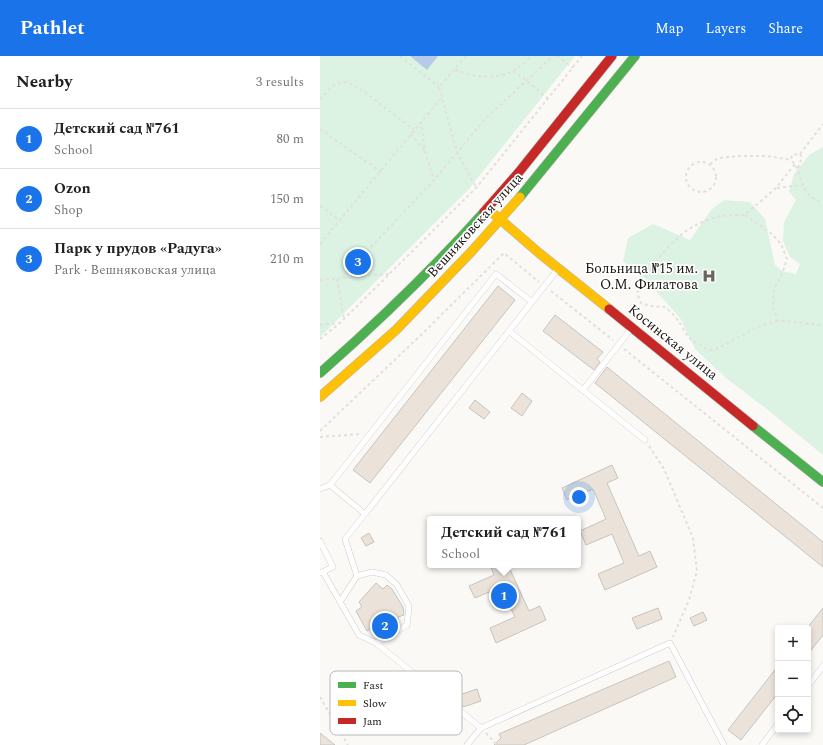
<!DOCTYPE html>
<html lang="en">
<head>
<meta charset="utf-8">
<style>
  :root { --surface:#fff; --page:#f6f6f6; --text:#202124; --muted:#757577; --line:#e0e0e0; --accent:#1a73e8 }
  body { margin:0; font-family:Spectral,serif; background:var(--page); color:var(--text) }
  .controls { position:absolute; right:12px; bottom:12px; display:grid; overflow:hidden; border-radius:4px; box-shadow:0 2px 6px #0003 }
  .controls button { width:36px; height:36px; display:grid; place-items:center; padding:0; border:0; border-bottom:1px solid var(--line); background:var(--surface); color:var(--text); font:20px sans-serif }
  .you { position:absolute; left:259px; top:441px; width:14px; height:14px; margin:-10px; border:3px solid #fff; border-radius:50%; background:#1a73e8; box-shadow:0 0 0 6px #1a73e833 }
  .badge { display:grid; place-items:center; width:26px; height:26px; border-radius:50%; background:var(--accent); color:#fff; font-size:13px; font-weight:700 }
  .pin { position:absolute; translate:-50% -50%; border:2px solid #fff; box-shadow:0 1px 4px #0006 }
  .popup { position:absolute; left:107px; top:460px; width:154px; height:52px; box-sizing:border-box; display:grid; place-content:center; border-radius:4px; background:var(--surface); filter:drop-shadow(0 1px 3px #0005); font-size:13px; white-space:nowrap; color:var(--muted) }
  .popup b { font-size:15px; color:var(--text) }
  .popup::after { content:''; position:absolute; left:50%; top:100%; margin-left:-8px; border:8px solid transparent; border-top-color:var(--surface) }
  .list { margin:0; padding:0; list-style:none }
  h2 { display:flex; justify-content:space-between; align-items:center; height:52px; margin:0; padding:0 16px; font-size:17px }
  h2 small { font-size:13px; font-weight:400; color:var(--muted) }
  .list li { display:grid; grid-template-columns:26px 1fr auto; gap:12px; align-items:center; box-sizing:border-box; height:60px; padding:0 16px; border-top:1px solid var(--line) }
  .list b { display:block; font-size:15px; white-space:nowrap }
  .list p { margin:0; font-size:13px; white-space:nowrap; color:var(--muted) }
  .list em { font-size:13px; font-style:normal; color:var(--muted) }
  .icon { flex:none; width:22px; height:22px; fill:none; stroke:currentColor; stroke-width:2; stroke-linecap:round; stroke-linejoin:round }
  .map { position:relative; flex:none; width:503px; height:689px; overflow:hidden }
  header { display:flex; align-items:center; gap:24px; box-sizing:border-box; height:56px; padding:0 20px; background:var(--accent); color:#fff }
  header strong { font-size:19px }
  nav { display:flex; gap:22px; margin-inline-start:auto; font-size:14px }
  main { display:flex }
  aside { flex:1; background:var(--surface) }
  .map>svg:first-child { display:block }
  .green { fill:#dcf2e3 }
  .water { fill:#b7cae8 }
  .building { fill:#ebe3d9; stroke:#c6c4c0 }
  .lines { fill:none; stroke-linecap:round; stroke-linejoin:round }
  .lane-casing { stroke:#b7b5b1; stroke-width:6 }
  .fast-casing { stroke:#b7b5b1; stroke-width:10 }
  .slow-casing { stroke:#b7b5b1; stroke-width:10 }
  .jam-casing { stroke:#b7b5b1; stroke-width:10 }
  .path { stroke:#e2e0df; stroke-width:2; stroke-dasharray:3 3; stroke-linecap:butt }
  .lane { stroke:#fefefe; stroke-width:5.5 }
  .fast { stroke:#4caf50; stroke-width:9 }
  .slow { stroke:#ffc107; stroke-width:9 }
  .jam { stroke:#c62828; stroke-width:9 }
  .labels { text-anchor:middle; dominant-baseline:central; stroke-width:3.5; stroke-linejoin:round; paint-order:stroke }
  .street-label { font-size:14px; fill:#191510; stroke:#fff }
  .poi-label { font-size:14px; fill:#191510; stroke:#fff; text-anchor:end }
  .key { fill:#fff; stroke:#bab9b7; stroke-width:1 }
  .key-label { font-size:11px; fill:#191510 }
</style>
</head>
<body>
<header>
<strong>Pathlet</strong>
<nav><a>Map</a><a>Layers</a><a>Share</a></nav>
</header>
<main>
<aside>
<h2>Nearby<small>3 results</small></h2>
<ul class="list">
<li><span class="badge">1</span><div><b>Детский сад №761</b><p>School</p></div><em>80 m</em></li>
<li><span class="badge">2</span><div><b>Ozon</b><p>Shop</p></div><em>150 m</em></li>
<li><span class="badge">3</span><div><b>Парк у прудов «Радуга»</b><p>Park · Вешняковская улица</p></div><em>210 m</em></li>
</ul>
</aside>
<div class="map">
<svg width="503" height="689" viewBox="0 0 503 689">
  <rect width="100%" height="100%" fill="#fbf9f6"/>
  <g class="green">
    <path d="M 0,0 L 255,0 L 148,134 L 0,281 Z"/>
    <path d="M 503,91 L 503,399 L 448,354 L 406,322 L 375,293 L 360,262 L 335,234 L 303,205 L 308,182 L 333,168 L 370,184 L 391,154 L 404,144 L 430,146 L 445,163 L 455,209 L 462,215 L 476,218 L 480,208 L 470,201 L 463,185 L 464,166 L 476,144 L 469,136 L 474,118 L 489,99 Z"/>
  </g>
  <path class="water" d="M 90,0 L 118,0 L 107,14 Z"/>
  <g class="building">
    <path d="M 178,230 L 195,244 L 50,427 L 33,414 Z"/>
    <path d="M 235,259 L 283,296 L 277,303 L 280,306 L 274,314 L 223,275 Z"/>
    <path d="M 287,311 L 503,486 L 503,511 L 275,327 Z"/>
    <path d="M 202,337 L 212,345 L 202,360 L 191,352 Z"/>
    <path d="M 155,344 L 170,356 L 164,363 L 149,352 Z"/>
    <path d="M 292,409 L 298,422 L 287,427 L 319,500 L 330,495 L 337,511 L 285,534 L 278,518 L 304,507 L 292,478 L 266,489 L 260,475 L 286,463 L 273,433 L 247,444 L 242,432 Z"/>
    <path d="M 49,477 L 54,486 L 46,490 L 41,482 Z"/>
    <path d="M 170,509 L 188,509 L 209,555 L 220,550 L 226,564 L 176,587 L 170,572 L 195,561 L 181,531 L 155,542 L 149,530 L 174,519 Z"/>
    <path d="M 56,527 L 63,533 L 67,529 L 72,533 L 83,551 L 84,559 L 78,561 L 79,568 L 56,576 L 53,571 L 47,575 L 36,555 L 42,551 L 39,546 Z"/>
    <path d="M 338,552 L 342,563 L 317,573 L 312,562 Z"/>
    <path d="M 503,552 L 503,579 L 488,598 L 488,571 Z"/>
    <path d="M 383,556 L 387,564 L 374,570 L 370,562 Z"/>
    <path d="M 349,605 L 356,621 L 204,689 L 174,689 L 181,682 L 179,678 Z"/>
    <path d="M 458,610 L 458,637 L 421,684 L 408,674 Z"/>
    <path d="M 46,617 L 51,625 L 42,630 L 38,622 Z"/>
    <path d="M 157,633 L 161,645 L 143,651 L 139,639 Z"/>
    <path d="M 0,677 L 15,689 L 0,689 Z"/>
  </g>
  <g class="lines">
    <g class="lane-casing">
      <g id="lane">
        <path d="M 237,214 L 189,275 L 325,384"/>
        <path d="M 263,334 L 311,273"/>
        <path d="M 10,429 L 176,218 L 212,246"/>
        <path d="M 0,433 L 10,429 L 45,458 L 25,483 L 37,520"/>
        <path d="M 45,458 L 189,275"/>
        <path d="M 0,485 L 13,511 L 0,517"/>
        <path d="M 3,516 L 39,579 L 56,587 L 161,672"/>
        <path d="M 20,546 L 37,520 L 52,516 L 66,519 L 77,529 L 89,550 L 87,569 L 56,587"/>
        <path d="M 488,630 L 503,610"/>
        <path d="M 147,689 L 161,672 L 350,587 L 404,689"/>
        <path d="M 442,689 L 458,668"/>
      </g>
    </g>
    <g class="fast-casing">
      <g id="fast">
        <path d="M 200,141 L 315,0"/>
        <path d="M 0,317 C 58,266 113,213 164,156"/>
        <path d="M 433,370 L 503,426"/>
      </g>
    </g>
    <g class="slow-casing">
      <g id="slow">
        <path d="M 167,152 L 219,197 L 289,253"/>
        <path d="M 0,341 L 76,274 L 152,195 L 200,141"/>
      </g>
    </g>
    <g class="jam-casing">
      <g id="jam">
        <path d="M 164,156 L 199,116 L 292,0"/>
        <path d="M 289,253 L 433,370"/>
      </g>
    </g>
    <g class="path">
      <path d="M 80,0 L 119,31"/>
      <path d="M 146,0 L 119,31 L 137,96 L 156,131"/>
      <path d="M 237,0 L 253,12"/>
      <path d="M 135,14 C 163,24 190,25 211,0"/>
      <path d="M 193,15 L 206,24 L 228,43"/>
      <path d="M 0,43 L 15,28 L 27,26 L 45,36 L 94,74"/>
      <path d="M 101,65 L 105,95 L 114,124"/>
      <path d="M 0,73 L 61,116"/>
      <path d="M 91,78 L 104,94"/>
      <path d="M 480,98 L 503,68"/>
      <circle cx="381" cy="121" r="15"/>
      <path d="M 390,108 L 398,102 L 419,100 L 447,100 L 471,104"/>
      <path d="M 478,112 L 482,101 L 480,98 L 472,99 L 471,104 C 485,118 477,140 503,146"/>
      <path d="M 457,132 L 482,129"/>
      <path d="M 0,151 L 3,151 L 20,165"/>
      <path d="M 425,159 L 452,178 L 461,188 L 467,203 L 462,218 L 454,233 L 453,251 L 458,265 L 466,265 L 500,269 L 503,271"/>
      <path d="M 0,188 L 122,41"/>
      <path d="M 22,222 L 114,124 L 165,63 L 233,0"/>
      <path d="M 17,223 L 24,263"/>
      <path d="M 0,224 L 69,218"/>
      <path d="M 231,235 L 293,284"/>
      <path d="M 458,265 L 437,271 L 395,294 L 386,293 L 369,282 L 359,266 L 352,257 L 345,251 L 330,250 L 321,247 L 317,237 C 333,206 358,171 394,162 C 404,159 414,159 425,159 L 456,132 L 475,108"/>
      <path d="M 0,269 L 19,267"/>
      <path d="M 0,283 L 20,267 L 156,132 L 262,0"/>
      <path d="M 304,293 L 503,452"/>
      <path d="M 0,375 L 104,276 L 184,197 L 219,226"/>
      <path d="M 0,381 L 41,378"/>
      <path d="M 329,390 L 344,413 L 373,482 L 377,515 L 369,544 L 353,581"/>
      <path d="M 0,641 L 28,689"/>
      <path d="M 166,677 L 177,689"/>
    </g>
    <use href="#lane" class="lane"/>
    <use href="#fast" class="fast"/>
    <use href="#slow" class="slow"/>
    <use href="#jam" class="jam"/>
  </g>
  <defs>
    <g id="hospital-bare" transform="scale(1.08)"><path d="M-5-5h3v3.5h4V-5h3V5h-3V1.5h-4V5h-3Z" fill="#686560" stroke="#fff" stroke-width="2.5" paint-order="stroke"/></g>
  </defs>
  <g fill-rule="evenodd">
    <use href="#hospital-bare" x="389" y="220"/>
  </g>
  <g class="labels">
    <g class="street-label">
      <text transform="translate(155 169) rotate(-48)">Вешняковская улица</text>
      <text transform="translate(353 286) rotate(39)">Косинская улица</text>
    </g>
    <g class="poi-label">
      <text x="378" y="212">Больница №15 им.<tspan x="378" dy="16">О.М. Филатова</tspan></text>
    </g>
  </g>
  <rect x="10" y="615" width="132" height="64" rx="6" class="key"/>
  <rect x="18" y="626" width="18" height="6" fill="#4caf50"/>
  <rect x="18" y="644" width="18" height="6" fill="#ffc107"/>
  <rect x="18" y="662" width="18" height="6" fill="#c62828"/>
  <g class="key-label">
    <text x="43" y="633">Fast</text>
    <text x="43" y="651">Slow</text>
    <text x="43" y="669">Jam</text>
  </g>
</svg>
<div class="controls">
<button>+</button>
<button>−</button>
<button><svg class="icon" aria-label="locate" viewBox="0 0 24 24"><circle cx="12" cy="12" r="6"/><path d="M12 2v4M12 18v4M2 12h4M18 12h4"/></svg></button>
</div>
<div class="you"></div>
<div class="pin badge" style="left:184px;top:540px">1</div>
<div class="popup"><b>Детский сад №761</b>School</div>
<div class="pin badge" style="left:65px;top:570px">2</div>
<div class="pin badge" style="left:38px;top:206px">3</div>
</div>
</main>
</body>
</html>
